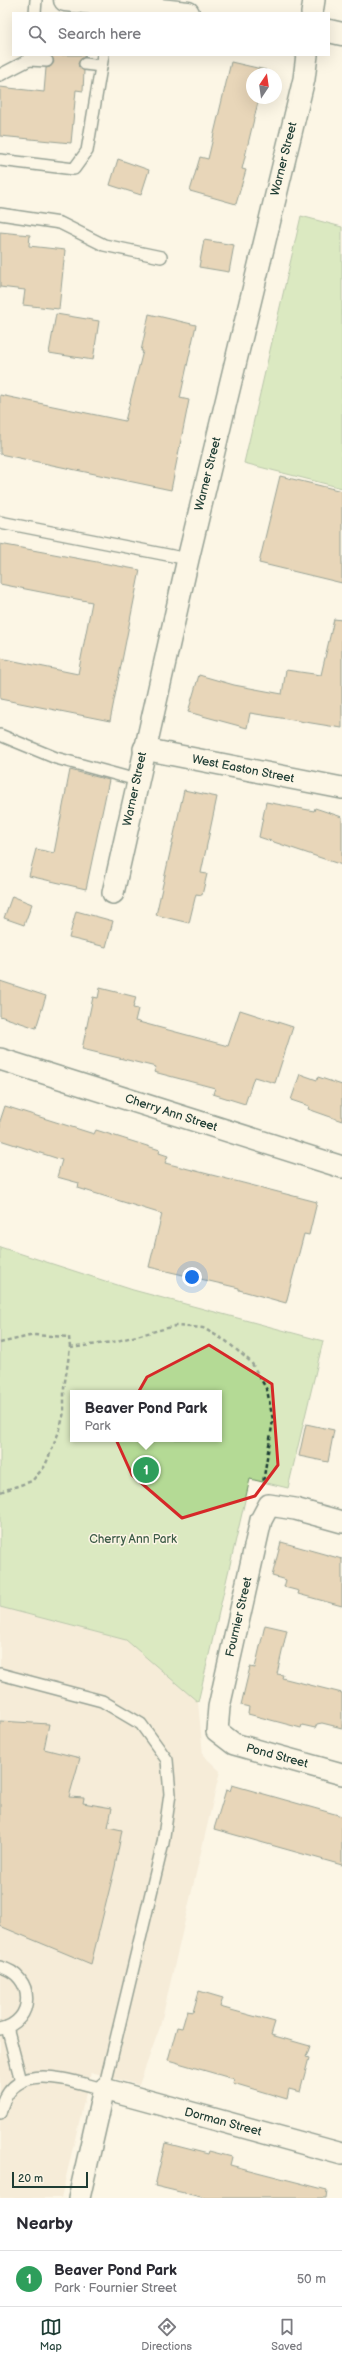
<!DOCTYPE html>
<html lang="en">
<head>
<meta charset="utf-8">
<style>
  :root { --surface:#fff; --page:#f2f2f3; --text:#2b2b33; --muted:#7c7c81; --line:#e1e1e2; --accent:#1f3d34 }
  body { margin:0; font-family:"Balsamiq Sans",sans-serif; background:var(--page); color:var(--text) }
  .compass { position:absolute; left:246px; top:68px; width:36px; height:36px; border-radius:50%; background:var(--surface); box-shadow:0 4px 16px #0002; rotate:13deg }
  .scale { position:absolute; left:12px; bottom:10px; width:76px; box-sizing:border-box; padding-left:4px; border:2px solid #1f3d34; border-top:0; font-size:11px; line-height:14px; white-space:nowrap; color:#1f3d34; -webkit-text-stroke:3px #fcf5e5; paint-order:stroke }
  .you { position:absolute; left:192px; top:1277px; width:14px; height:14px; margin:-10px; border:3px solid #fff; border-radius:50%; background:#1a73e8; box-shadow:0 0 0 6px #1a73e833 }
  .badge { display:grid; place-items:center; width:26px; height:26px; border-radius:50%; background:var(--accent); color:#fff; font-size:13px; font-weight:700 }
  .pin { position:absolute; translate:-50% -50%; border:2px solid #fff; box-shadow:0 1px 4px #0006 }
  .popup { position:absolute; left:70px; top:1390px; width:152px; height:52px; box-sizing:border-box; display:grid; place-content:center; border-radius:0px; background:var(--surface); filter:drop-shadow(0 1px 3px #0005); font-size:13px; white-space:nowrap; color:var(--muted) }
  .popup b { font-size:15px; color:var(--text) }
  .popup::after { content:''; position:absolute; left:50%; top:100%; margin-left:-8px; border:8px solid transparent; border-top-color:var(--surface) }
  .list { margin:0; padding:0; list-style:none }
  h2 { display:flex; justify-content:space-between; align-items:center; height:52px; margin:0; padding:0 16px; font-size:17px }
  h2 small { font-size:13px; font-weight:400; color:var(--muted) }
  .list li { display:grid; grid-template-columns:26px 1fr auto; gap:12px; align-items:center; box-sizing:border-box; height:56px; padding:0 16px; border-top:1px solid var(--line) }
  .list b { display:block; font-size:15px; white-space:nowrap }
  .list p { margin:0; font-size:13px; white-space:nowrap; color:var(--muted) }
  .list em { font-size:13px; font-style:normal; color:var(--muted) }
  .icon { flex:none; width:22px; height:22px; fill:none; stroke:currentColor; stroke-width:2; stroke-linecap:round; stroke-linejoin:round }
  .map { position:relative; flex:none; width:342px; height:2198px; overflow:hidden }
  .search { position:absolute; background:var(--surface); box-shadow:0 4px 16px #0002; left:12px; right:12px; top:12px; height:44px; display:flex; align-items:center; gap:10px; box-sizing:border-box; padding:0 14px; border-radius:0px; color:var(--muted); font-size:15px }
  .sheet { height:108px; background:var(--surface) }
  nav { display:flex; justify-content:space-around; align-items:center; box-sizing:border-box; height:56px; border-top:1px solid var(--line); background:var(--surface); font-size:11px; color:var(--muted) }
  nav a { display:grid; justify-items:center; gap:2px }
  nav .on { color:var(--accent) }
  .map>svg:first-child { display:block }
  .built { fill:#efe0c8 }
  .green { fill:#b4da95; stroke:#6a8c64; fill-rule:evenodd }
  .building { fill:#d0b083; stroke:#1f3d34 }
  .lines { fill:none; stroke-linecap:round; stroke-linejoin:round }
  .lane-casing { stroke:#1f3d34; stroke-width:14 }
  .street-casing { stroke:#1f3d34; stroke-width:24 }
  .secondary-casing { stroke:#1f3d34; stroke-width:25 }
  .path { stroke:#1f3d34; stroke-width:2.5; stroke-dasharray:4 3; stroke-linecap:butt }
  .lane { stroke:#fcf5e5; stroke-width:11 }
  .street { stroke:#fcf5e5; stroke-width:21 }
  .secondary { stroke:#fcf5e5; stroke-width:22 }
  .marked { fill:none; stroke:#d62828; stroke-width:3; stroke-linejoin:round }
  .labels { text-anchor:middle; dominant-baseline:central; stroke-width:3; stroke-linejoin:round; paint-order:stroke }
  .street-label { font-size:12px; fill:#1f3d34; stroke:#fcf5e5 }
  .park-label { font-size:12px; fill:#3d5c47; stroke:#fcf5e5 }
</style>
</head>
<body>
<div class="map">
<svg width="342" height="2198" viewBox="0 0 342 2198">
  <rect width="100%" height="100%" fill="#fcf5e5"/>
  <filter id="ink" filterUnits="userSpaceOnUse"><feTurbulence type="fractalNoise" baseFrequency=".025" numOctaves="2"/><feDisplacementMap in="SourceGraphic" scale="8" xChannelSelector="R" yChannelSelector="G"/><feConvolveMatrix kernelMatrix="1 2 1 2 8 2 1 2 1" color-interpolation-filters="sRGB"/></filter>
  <g filter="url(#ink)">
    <path class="built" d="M 0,1607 L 126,1640 L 198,1702 L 203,1755 L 220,1771 L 160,2027 L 139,2085 L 91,2072 L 61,2198 L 0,2198 Z"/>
    <g class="green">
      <path d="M 301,216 L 342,227 L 342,488 L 244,463 Z"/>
      <path d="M 0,1247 L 133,1290 L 323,1341 L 288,1488 L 250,1479 L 198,1702 L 126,1640 L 0,1607 ZM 73,1393 L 219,1393 L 219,1439 L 73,1439 Z"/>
    </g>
    <g class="building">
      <path d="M 51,55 L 86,55 L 78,63 L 79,67 L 84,71 L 83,91 L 76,90 L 71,143 L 0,136 L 0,87 L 44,92 L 46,68 L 50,67 L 54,62 Z"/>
      <path d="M 231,62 L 266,70 L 265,74 L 252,74 L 252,98 L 259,98 L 242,169 L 246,170 L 236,204 L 190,191 L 200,157 L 208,159 Z"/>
      <path d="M 118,159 L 149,170 L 141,195 L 110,185 Z"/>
      <path d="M 0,232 L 30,235 L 29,246 L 65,250 L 59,309 L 23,305 L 25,290 L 0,287 Z"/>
      <path d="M 204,240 L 234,245 L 229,272 L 199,267 Z"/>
      <path d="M 56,314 L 99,321 L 93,360 L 49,353 Z"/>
      <path d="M 149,314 L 196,325 L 180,398 L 189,400 L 171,490 L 0,454 L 0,395 L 125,421 L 143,351 L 141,351 Z"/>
      <path d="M 280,476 L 342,491 L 342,583 L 259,563 Z"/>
      <path d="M 0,544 L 140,570 L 110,721 L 0,699 L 0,658 L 78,674 L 92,602 L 0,584 Z"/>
      <path d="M 334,619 L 342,620 L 342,728 L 250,713 L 247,728 L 188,712 L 199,675 L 234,685 L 282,694 L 286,670 L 321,675 Z"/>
      <path d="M 70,770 L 109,780 L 86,889 L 29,876 L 36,849 L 54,853 Z"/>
      <path d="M 184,790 L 217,797 L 201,873 L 207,874 L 202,895 L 196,894 L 189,923 L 156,915 Z"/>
      <path d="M 266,802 L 314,811 L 315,808 L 342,817 L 342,865 L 259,837 Z"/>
      <path d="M 12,896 L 32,904 L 24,925 L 4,918 Z"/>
      <path d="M 76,911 L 113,921 L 106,947 L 69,938 Z"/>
      <path d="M 0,981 L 46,996 L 36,1028 L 0,1016 Z"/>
      <path d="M 100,988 L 136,997 L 133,1008 L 138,1009 L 135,1021 L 228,1046 L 240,1010 L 293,1027 L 275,1083 L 254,1077 L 245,1104 L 213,1094 L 215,1088 L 154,1072 L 156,1067 L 82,1049 L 93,997 L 98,998 Z"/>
      <path d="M 300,1074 L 317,1080 L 318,1077 L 342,1085 L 342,1121 L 308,1109 L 309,1106 L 291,1100 Z"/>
      <path d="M 5,1106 L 94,1134 L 96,1130 L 160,1150 L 159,1153 L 168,1156 L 165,1163 L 317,1202 L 309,1235 L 304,1234 L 286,1303 L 239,1290 L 239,1288 L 149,1267 L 162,1214 L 78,1188 L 79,1183 L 57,1177 L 62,1160 L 0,1140 L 0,1121 Z"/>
      <path d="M 306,1424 L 334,1430 L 328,1462 L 299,1456 Z"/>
      <path d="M 281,1542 L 342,1559 L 342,1606 L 298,1594 L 299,1591 L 284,1587 L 286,1580 L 272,1576 Z"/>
      <path d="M 265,1625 L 287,1630 L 277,1674 L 283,1675 L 282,1678 L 342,1693 L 342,1728 L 322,1723 L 317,1724 L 315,1728 L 302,1725 L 301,1728 L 248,1714 L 249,1707 L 241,1705 L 250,1667 L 255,1668 Z"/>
      <path d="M 0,1721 L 49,1724 L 44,1749 L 80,1758 L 69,1797 L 84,1798 L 83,1803 L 112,1808 L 108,1827 L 122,1830 L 115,1867 L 91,1964 L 0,1926 Z"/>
      <path d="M 232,1785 L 342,1816 L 342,1865 L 214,1829 L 226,1790 L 230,1791 Z"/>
      <path d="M 199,1991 L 223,1998 L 220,2007 L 275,2022 L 271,2035 L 310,2046 L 306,2057 L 309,2058 L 300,2092 L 289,2089 L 287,2099 L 233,2083 L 234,2079 L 168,2060 L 177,2027 L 182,2028 L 187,2011 L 193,2012 Z"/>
      <path d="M 165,2143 L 208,2154 L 209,2151 L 232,2157 L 230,2165 L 327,2190 L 326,2198 L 205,2198 L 155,2186 Z"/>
    </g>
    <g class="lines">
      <g class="lane-casing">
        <g id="lane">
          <path d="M 35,13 L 36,0"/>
          <path d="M 29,60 L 47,61"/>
          <path d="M 85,64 L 101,66"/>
          <path d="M 0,75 L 29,60 L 29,55"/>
          <path d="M 0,160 L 74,169 L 87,151 L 103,55"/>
          <path d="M 0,214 L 60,223 L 104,245 L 161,257"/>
          <path d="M 0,522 L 188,559"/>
          <path d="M 0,735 L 56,758 L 137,780"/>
          <path d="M 0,1674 L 102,1701 L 141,1724 L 167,1760 L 170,1794 L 163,1843 L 104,2089 C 66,2080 12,2058 0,2113"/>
          <path d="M 0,1967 C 35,1975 36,2022 0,2029"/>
          <path d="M 7,2027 L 21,2081"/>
        </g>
      </g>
      <g class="street-casing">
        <g id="street">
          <path d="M 312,13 L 314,0"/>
          <path d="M 144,749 L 342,788"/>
          <path d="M 113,893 L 188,559 L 304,79 L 307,55"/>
          <path d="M 0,1059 L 342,1167"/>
          <path d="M 342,1522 L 295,1509 L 269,1505 L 261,1520 L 219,1707 L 217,1731 L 234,1744 L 342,1774"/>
          <path d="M 79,2198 L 104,2089 L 342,2154"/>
        </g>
      </g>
      <g class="secondary-casing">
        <g id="secondary">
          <path d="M 65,0 L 188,13"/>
          <path d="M 329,31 L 342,34"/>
        </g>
      </g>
      <g class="path">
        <path d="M 0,1343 L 34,1335 L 69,1337 L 70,1348 L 64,1388 L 64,1412 L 60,1429 L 45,1466 L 32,1481 L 0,1492"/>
        <path d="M 70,1348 L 113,1342 L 175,1326 L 203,1328 L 226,1341 L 251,1362 L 267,1390 L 273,1420 L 263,1483"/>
      </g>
      <use href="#lane" class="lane"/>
      <use href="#street" class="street"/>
      <use href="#secondary" class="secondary"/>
    </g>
  </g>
  <path d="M0 0H342V2198H0ZM 209,1345 L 272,1384 L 278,1465 L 255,1496 L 182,1518 L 132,1475 L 114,1435 L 147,1377 Z" fill="#fcf5e5" fill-opacity=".55" fill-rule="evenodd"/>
  <path class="marked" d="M 209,1345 L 272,1384 L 278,1465 L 255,1496 L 182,1518 L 132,1475 L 114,1435 L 147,1377 Z"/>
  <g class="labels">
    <g class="street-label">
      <text transform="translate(284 159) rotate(-76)">Warner Street</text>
      <text transform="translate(208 474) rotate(-76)">Warner Street</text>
      <text transform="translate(243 769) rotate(11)">West Easton Street</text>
      <text transform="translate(135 789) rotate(-78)">Warner Street</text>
      <text transform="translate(171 1113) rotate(18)">Cherry Ann Street</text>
      <text transform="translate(239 1617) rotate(-77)">Fournier Street</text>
      <text transform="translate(277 1756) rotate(15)">Pond Street</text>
      <text transform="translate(223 2122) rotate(15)">Dorman Street</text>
    </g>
    <g class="park-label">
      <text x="133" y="1539">Cherry Ann Park</text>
    </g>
  </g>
</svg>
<svg class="compass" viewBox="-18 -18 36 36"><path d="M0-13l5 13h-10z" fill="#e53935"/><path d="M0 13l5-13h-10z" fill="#7c7c81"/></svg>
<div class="scale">20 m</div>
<div class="you"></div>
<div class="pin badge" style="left:146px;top:1470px;background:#2e9e5b">1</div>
<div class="popup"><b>Beaver Pond Park</b>Park</div>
<div class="search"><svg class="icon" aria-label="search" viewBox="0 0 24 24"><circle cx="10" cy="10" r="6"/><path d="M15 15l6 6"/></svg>Search here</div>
</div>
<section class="sheet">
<h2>Nearby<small></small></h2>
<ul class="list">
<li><span class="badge" style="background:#2e9e5b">1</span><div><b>Beaver Pond Park</b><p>Park · Fournier Street</p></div><em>50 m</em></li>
</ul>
</section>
<nav>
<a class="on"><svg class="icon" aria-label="map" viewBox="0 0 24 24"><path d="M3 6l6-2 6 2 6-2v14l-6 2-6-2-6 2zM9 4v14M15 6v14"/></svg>Map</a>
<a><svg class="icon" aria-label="directions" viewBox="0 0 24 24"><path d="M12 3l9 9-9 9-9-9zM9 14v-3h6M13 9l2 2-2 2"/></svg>Directions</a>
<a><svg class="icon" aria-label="saved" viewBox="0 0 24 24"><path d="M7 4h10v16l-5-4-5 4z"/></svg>Saved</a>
</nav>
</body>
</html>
